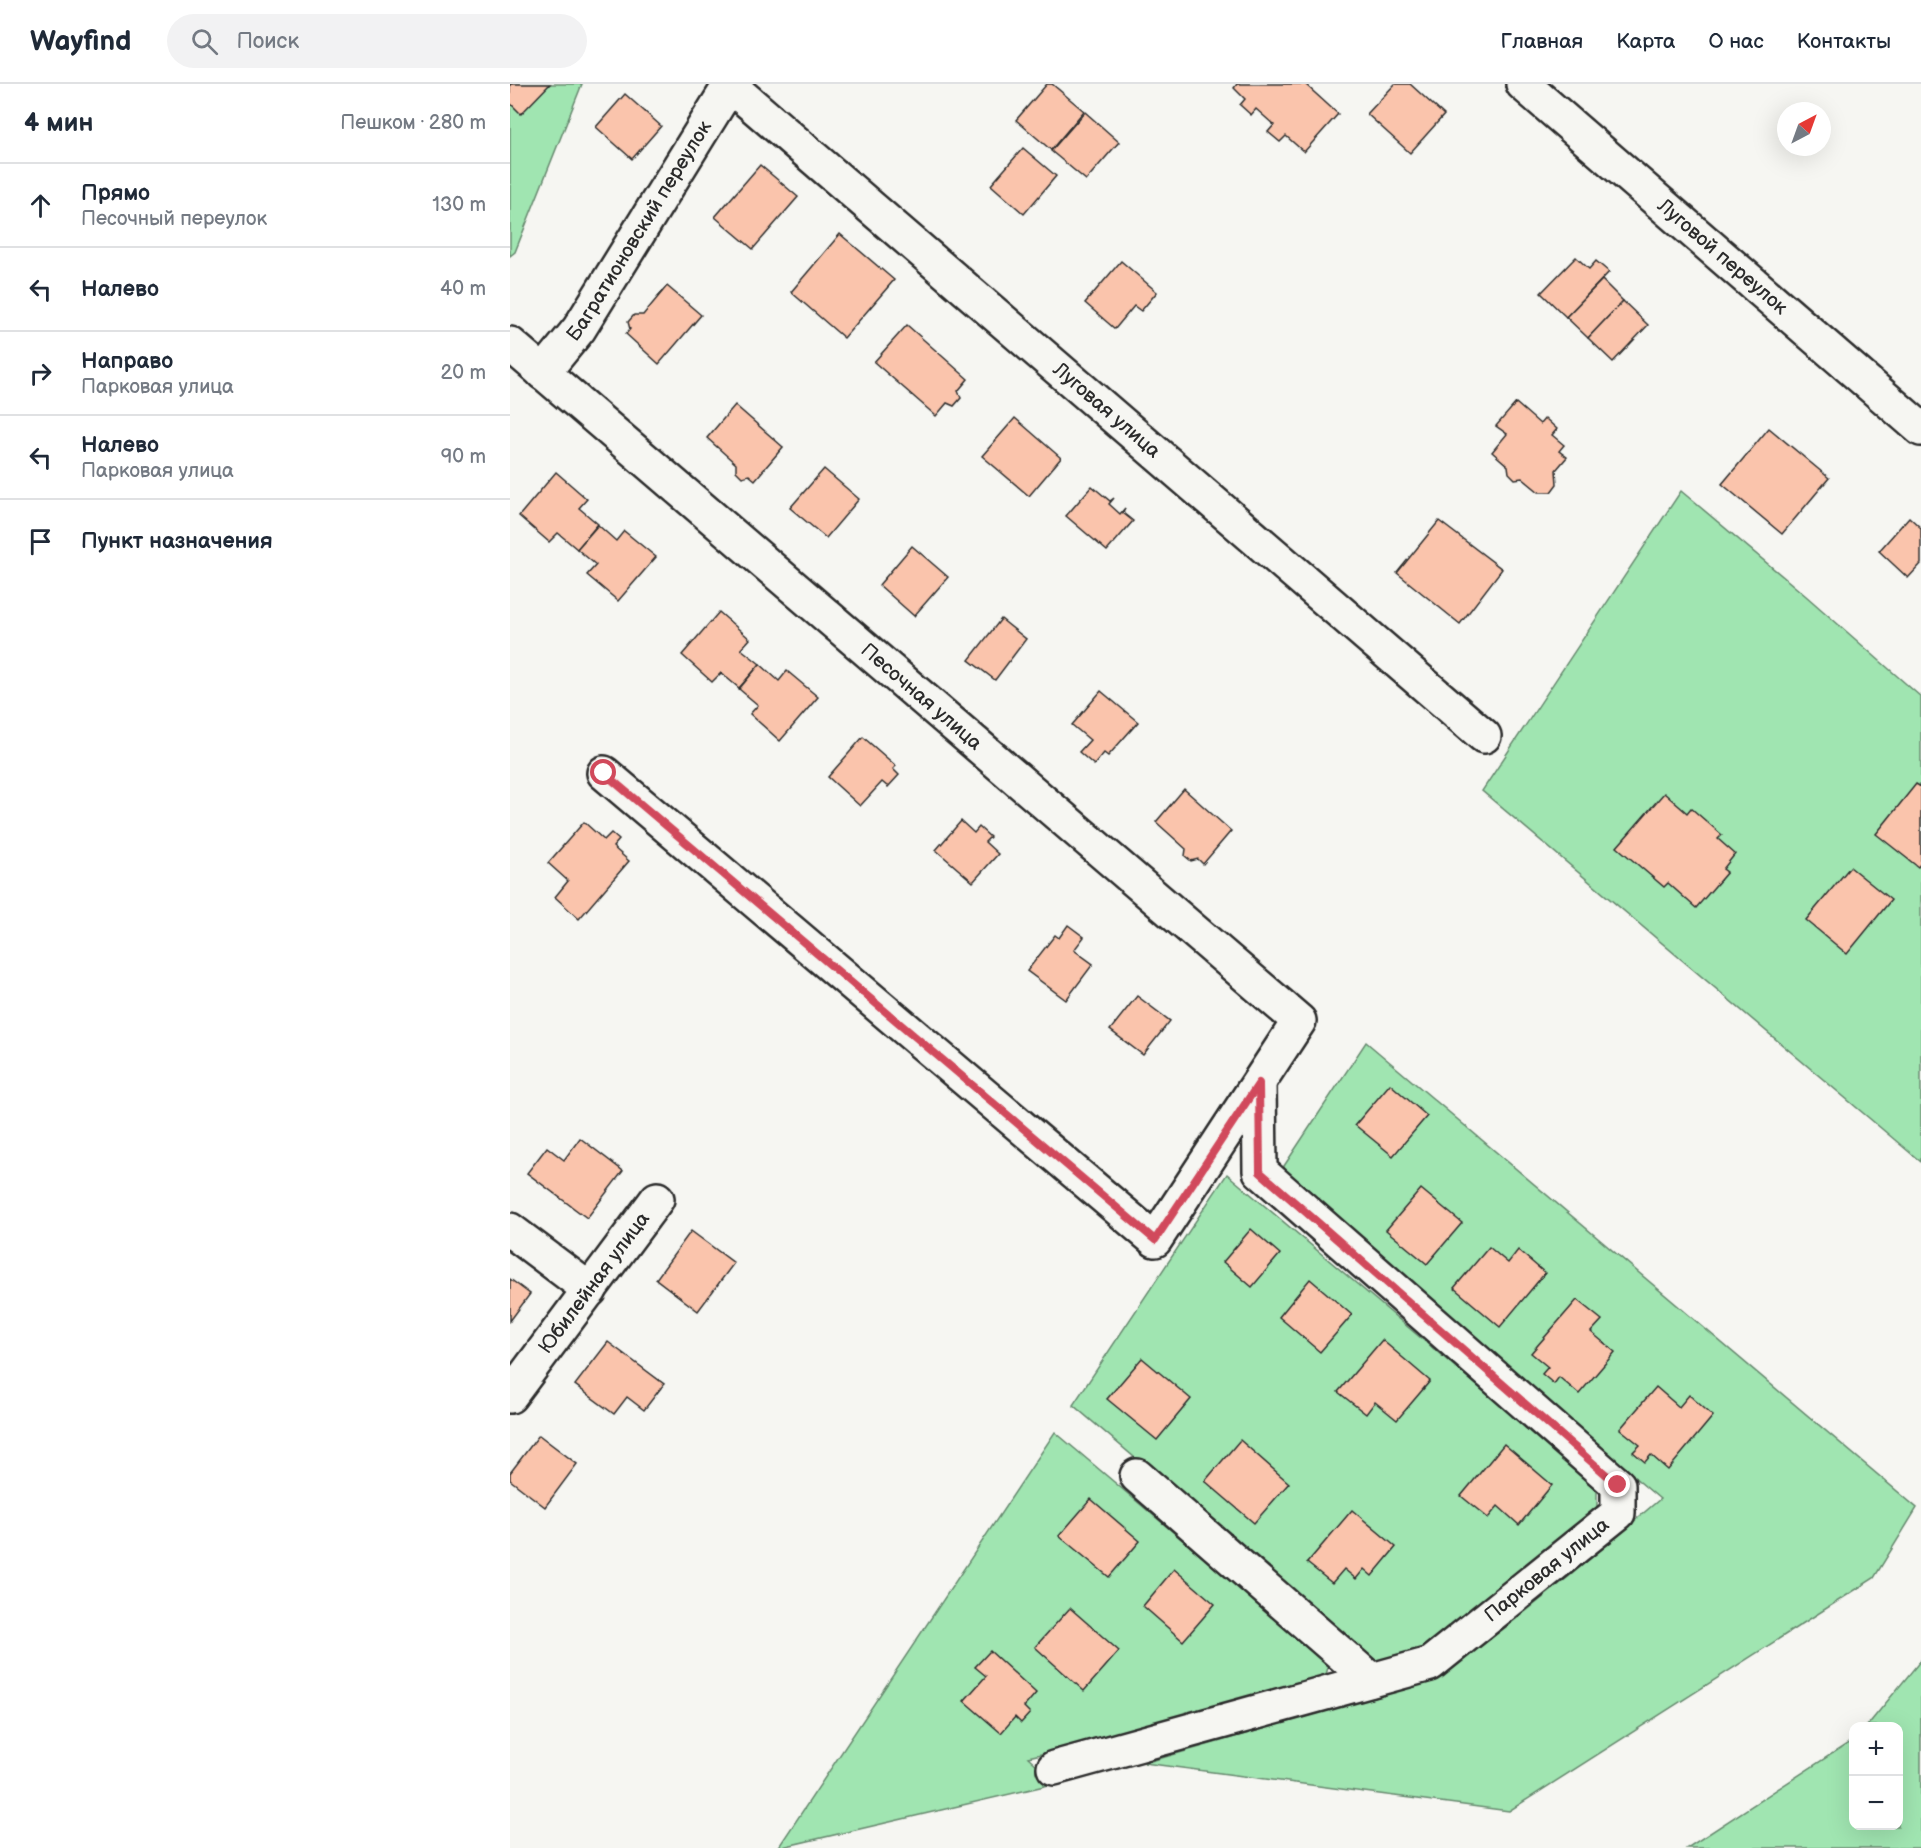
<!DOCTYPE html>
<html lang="ru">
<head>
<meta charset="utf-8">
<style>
  :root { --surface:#fff; --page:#f2f2f3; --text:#1f2937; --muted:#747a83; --line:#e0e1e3 }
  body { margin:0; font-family:"Balsamiq Sans",sans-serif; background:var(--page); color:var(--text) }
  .controls { position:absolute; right:18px; bottom:18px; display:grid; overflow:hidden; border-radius:12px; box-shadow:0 6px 24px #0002 }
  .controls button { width:54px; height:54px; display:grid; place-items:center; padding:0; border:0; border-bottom:2px solid var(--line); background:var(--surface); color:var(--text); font:30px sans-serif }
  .compass { position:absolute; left:1267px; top:18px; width:54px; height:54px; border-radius:50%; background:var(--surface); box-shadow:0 6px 24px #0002; rotate:41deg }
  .stop { position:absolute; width:18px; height:18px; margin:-14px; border:4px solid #d1495b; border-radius:50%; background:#fff }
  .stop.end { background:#d1495b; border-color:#fff; box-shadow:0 2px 6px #0008 }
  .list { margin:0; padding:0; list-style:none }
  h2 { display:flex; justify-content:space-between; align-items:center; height:78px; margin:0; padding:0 24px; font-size:26px }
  h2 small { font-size:20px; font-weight:400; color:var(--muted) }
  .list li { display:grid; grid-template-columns:39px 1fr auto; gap:18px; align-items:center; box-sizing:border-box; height:84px; padding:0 24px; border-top:2px solid var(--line) }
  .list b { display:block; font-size:22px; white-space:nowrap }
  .list p { margin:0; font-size:20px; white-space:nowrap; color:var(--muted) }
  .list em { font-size:20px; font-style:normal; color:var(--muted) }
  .icon { flex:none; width:33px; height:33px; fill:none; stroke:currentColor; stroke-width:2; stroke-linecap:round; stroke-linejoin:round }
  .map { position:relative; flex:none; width:1411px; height:1764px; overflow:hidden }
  header { display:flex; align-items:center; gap:36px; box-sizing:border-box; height:84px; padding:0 30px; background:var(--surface); border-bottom:2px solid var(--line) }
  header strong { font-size:28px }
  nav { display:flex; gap:33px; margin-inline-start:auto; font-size:21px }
  .search { width:420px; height:54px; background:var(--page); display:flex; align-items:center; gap:15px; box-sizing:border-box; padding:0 21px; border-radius:33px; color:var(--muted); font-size:22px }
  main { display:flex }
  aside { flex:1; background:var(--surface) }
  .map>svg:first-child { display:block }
  .green { fill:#a0e5b1; stroke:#66886e; stroke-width:1.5 }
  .building { fill:#fac4ac; stroke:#2b2b2b; stroke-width:1.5 }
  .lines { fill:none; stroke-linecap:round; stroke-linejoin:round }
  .street-casing { stroke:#2b2b2b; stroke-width:38 }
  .street { stroke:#f6f6f2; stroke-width:33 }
  .route { stroke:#d1495b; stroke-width:8 }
  .labels { text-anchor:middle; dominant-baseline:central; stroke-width:4.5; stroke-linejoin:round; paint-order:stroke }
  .street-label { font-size:20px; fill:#2b2b2b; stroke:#f6f6f2 }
</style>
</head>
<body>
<header>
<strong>Wayfind</strong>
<div class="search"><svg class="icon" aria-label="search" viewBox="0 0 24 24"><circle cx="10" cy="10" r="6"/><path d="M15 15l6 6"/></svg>Поиск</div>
<nav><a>Главная</a><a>Карта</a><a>О нас</a><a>Контакты</a></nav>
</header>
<main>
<aside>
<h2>4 мин<small>Пешком · 280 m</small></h2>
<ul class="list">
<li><svg class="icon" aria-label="ahead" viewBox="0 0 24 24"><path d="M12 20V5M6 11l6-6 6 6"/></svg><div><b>Прямо</b><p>Песочный переулок</p></div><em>130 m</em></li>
<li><svg class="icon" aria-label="left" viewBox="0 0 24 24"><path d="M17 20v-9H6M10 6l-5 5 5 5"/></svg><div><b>Налево</b></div><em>40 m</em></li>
<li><svg class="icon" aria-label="right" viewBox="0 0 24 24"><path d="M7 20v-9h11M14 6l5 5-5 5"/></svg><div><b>Направо</b><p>Парковая улица</p></div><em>20 m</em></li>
<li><svg class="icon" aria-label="left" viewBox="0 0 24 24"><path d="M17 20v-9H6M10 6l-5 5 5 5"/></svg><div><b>Налево</b><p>Парковая улица</p></div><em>90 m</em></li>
<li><svg class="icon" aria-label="arrive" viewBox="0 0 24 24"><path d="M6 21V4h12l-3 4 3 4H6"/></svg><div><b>Пункт назначения</b></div></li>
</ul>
</aside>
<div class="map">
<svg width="1411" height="1764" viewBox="0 0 1411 1764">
  <rect width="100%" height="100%" fill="#f6f6f2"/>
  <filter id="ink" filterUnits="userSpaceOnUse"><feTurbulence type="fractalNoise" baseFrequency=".0167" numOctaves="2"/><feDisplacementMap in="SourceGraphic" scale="12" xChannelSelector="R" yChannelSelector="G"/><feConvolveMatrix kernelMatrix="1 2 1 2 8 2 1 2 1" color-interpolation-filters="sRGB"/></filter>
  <g filter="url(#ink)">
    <g class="green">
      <path d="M 0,0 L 72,0 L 5,168 L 0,172 Z"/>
      <path d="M 1171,407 L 1296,512 L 1411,613 L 1411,1078 L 972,707 Z"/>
      <path d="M 856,958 L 1407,1424 L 1364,1494 L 999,1727 L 634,1679 L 925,1596 L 996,1543 L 1062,1490 L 1150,1415 L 776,1098 L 774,1082 Z"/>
      <path d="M 717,1090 L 1087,1403 L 1087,1424 L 1041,1466 L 910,1567 L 867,1580 L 563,1321 Z"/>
      <path d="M 545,1348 L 819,1580 L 815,1594 L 608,1653 L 518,1673 L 547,1699 L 268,1764 Z"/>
      <path d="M 1411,1576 L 1411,1764 L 1177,1764 L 1343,1656 L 1344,1742 L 1388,1742 L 1388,1642 L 1357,1642 Z"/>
    </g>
    <g class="building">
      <path d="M 0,0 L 40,0 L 11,30 L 0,19 Z"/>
      <path d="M 537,0 L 542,0 L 574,27 L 541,66 L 506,36 Z"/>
      <path d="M 727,0 L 795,0 L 828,30 L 794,68 L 776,52 L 770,58 L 758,48 L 764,41 L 746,25 L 741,31 L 730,21 L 735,15 L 724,4 Z"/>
      <path d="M 885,0 L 900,0 L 934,31 L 900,69 L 857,30 Z"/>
      <path d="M 115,10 L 151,42 L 122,75 L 86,43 Z"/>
      <path d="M 575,28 L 609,58 L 576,96 L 541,67 Z"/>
      <path d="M 513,64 L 546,92 L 514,130 L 481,101 Z"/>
      <path d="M 250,81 L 288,113 L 243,165 L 205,133 Z"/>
      <path d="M 330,150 L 384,196 L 334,254 L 281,208 Z"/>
      <path d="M 1066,173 L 1079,185 L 1086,177 L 1099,188 L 1056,233 L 1031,209 Z"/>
      <path d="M 611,177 L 647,208 L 631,227 L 624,222 L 605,245 L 575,219 Z"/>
      <path d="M 1092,196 L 1113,217 L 1078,254 L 1056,233 Z"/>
      <path d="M 157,202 L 191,231 L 149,280 L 116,250 L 120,245 L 118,238 L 124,231 L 133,231 Z"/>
      <path d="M 1113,217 L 1138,241 L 1103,278 L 1078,254 Z"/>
      <path d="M 397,241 L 458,295 L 448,307 L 451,314 L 444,322 L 437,319 L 426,332 L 364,278 Z"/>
      <path d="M 1006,319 L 1030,340 L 1035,334 L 1047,345 L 1042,351 L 1054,361 L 1049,367 L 1057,373 L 1046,386 L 1047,400 L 1041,408 L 1029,408 L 1012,394 L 1005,395 L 999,389 L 998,382 L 982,368 L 997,350 L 986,342 Z"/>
      <path d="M 225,321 L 273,363 L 245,396 L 239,391 L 232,393 L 226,387 L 226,380 L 197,354 Z"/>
      <path d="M 505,334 L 551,374 L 519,412 L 472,372 Z"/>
      <path d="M 1259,344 L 1319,394 L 1272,450 L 1212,400 Z"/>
      <path d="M 314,385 L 349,415 L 316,454 L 280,424 Z"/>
      <path d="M 46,388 L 77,415 L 69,424 L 88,440 L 67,465 L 48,449 L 39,458 L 9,432 Z"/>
      <path d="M 582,402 L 600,417 L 604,414 L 599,420 L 610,430 L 615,424 L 613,429 L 623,437 L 597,467 L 556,432 Z"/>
      <path d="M 1399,433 L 1411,444 L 1411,480 L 1398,494 L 1369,467 Z"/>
      <path d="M 929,437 L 992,485 L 950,540 L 887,489 Z"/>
      <path d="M 88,441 L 106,457 L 114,447 L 146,473 L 108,517 L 77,491 L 86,481 L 67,465 Z"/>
      <path d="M 402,462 L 438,493 L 404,532 L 369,501 Z"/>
      <path d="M 209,528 L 240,555 L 231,565 L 250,580 L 229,604 L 211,589 L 202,598 L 172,571 Z"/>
      <path d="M 491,535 L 516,555 L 485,596 L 459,576 Z"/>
      <path d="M 250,580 L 269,597 L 277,587 L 308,613 L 270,657 L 240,630 L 248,621 L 229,605 Z"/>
      <path d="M 591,607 L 628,638 L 598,672 L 594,669 L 584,681 L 569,668 L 580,656 L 562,641 Z"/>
      <path d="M 353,653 L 386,682 L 383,685 L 389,691 L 378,703 L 372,698 L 350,722 L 318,693 Z"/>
      <path d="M 1406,700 L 1411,703 L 1411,779 L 1408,783 L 1366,750 Z"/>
      <path d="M 674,705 L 721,747 L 693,780 L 688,775 L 681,777 L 675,772 L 676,765 L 646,738 Z"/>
      <path d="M 1154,709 L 1177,729 L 1181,724 L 1212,751 L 1208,755 L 1225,770 L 1213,785 L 1217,788 L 1186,824 L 1158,799 L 1154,803 L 1107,763 Z"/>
      <path d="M 451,737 L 464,749 L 469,743 L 480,753 L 475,758 L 488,770 L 463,798 L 426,766 Z"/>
      <path d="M 74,738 L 94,756 L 101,749 L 109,756 L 103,763 L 119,777 L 69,835 L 45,813 L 58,797 L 38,779 Z"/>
      <path d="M 1340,783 L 1381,816 L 1337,870 L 1296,836 Z"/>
      <path d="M 558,841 L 574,853 L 564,866 L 583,880 L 556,916 L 517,887 L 545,851 L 549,854 Z"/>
      <path d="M 627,912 L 660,937 L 633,971 L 600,946 Z"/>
      <path d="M 880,1000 L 917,1032 L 883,1072 L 845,1041 Z"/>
      <path d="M 70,1054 L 113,1087 L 77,1134 L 17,1089 L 37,1063 L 54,1076 Z"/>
      <path d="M 911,1105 L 952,1139 L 917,1180 L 876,1146 Z"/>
      <path d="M 741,1145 L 770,1170 L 742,1203 L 713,1178 Z"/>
      <path d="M 181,1147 L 224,1179 L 188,1227 L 146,1195 Z"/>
      <path d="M 979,1163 L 998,1179 L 1008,1166 L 1035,1189 L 990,1243 L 944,1204 Z"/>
      <path d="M 0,1195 L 20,1210 L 0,1237 Z"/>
      <path d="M 800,1195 L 842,1231 L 810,1268 L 769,1233 Z"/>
      <path d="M 1067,1216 L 1092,1236 L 1081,1248 L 1105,1268 L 1069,1310 L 1049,1293 L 1044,1300 L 1032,1290 L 1038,1283 L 1021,1269 Z"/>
      <path d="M 872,1256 L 920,1297 L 887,1336 L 865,1318 L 856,1330 L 828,1308 Z"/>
      <path d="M 98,1258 L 154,1300 L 134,1326 L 117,1313 L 104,1330 L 65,1301 Z"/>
      <path d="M 632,1274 L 681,1315 L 647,1356 L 597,1315 Z"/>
      <path d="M 1146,1303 L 1169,1323 L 1179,1311 L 1203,1332 L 1158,1386 L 1141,1371 L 1135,1378 L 1123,1368 L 1130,1361 L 1110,1345 Z"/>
      <path d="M 29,1351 L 67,1380 L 35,1423 L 0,1396 L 0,1389 Z"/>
      <path d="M 730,1356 L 779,1399 L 744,1439 L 695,1397 Z"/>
      <path d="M 994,1360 L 1042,1401 L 1009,1441 L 988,1422 L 978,1434 L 951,1412 Z"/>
      <path d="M 581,1415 L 630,1457 L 599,1493 L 549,1452 Z"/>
      <path d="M 842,1426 L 886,1463 L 862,1492 L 854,1485 L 846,1495 L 834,1485 L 822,1499 L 797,1479 Z"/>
      <path d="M 664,1485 L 705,1520 L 673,1557 L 633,1522 Z"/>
      <path d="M 560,1524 L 609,1567 L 574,1607 L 525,1563 Z"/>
      <path d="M 480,1567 L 526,1609 L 514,1623 L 520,1629 L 511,1639 L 505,1633 L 491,1649 L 454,1617 L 476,1592 L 465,1583 Z"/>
    </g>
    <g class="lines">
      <g class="street-casing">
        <g id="street">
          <path id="s1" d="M 218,0 L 974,652"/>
          <path id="s2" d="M 1013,0 L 1411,345"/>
          <path id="s3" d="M 0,260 L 789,937 L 645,1156 L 94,689"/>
          <path id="s4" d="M 33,289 L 69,245 L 220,1"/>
          <path d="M 0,1146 L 80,1206"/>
          <path id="s5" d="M 0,1312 L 147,1115"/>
          <path d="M 627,1392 L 861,1596"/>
          <path id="s6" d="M 544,1684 L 920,1580 L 1108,1429 L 1108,1401 L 750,1087 L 749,999"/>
        </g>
      </g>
      <use href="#street" class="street"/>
    </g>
  </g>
  <g class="lines" filter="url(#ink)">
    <path class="route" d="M 94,689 L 645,1156 L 749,999 L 750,1088 L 1108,1401"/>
  </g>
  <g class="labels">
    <g class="street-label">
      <text stroke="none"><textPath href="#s4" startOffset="172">Багратионовский переулок</textPath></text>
      <text stroke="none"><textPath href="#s2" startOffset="264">Луговой переулок</textPath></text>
      <text stroke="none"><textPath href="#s1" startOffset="500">Луговая улица</textPath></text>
      <text stroke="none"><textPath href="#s3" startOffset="542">Песочная улица</textPath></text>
      <text stroke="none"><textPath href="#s5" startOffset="141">Юбилейная улица</textPath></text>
      <text stroke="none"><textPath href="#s6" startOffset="540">Парковая улица</textPath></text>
    </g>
  </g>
</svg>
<div class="controls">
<button>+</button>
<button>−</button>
</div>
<svg class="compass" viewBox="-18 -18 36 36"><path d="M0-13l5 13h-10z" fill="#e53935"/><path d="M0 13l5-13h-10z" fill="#747a83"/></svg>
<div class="stop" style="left:94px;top:689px"></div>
<div class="stop end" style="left:1108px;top:1401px"></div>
</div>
</main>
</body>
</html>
